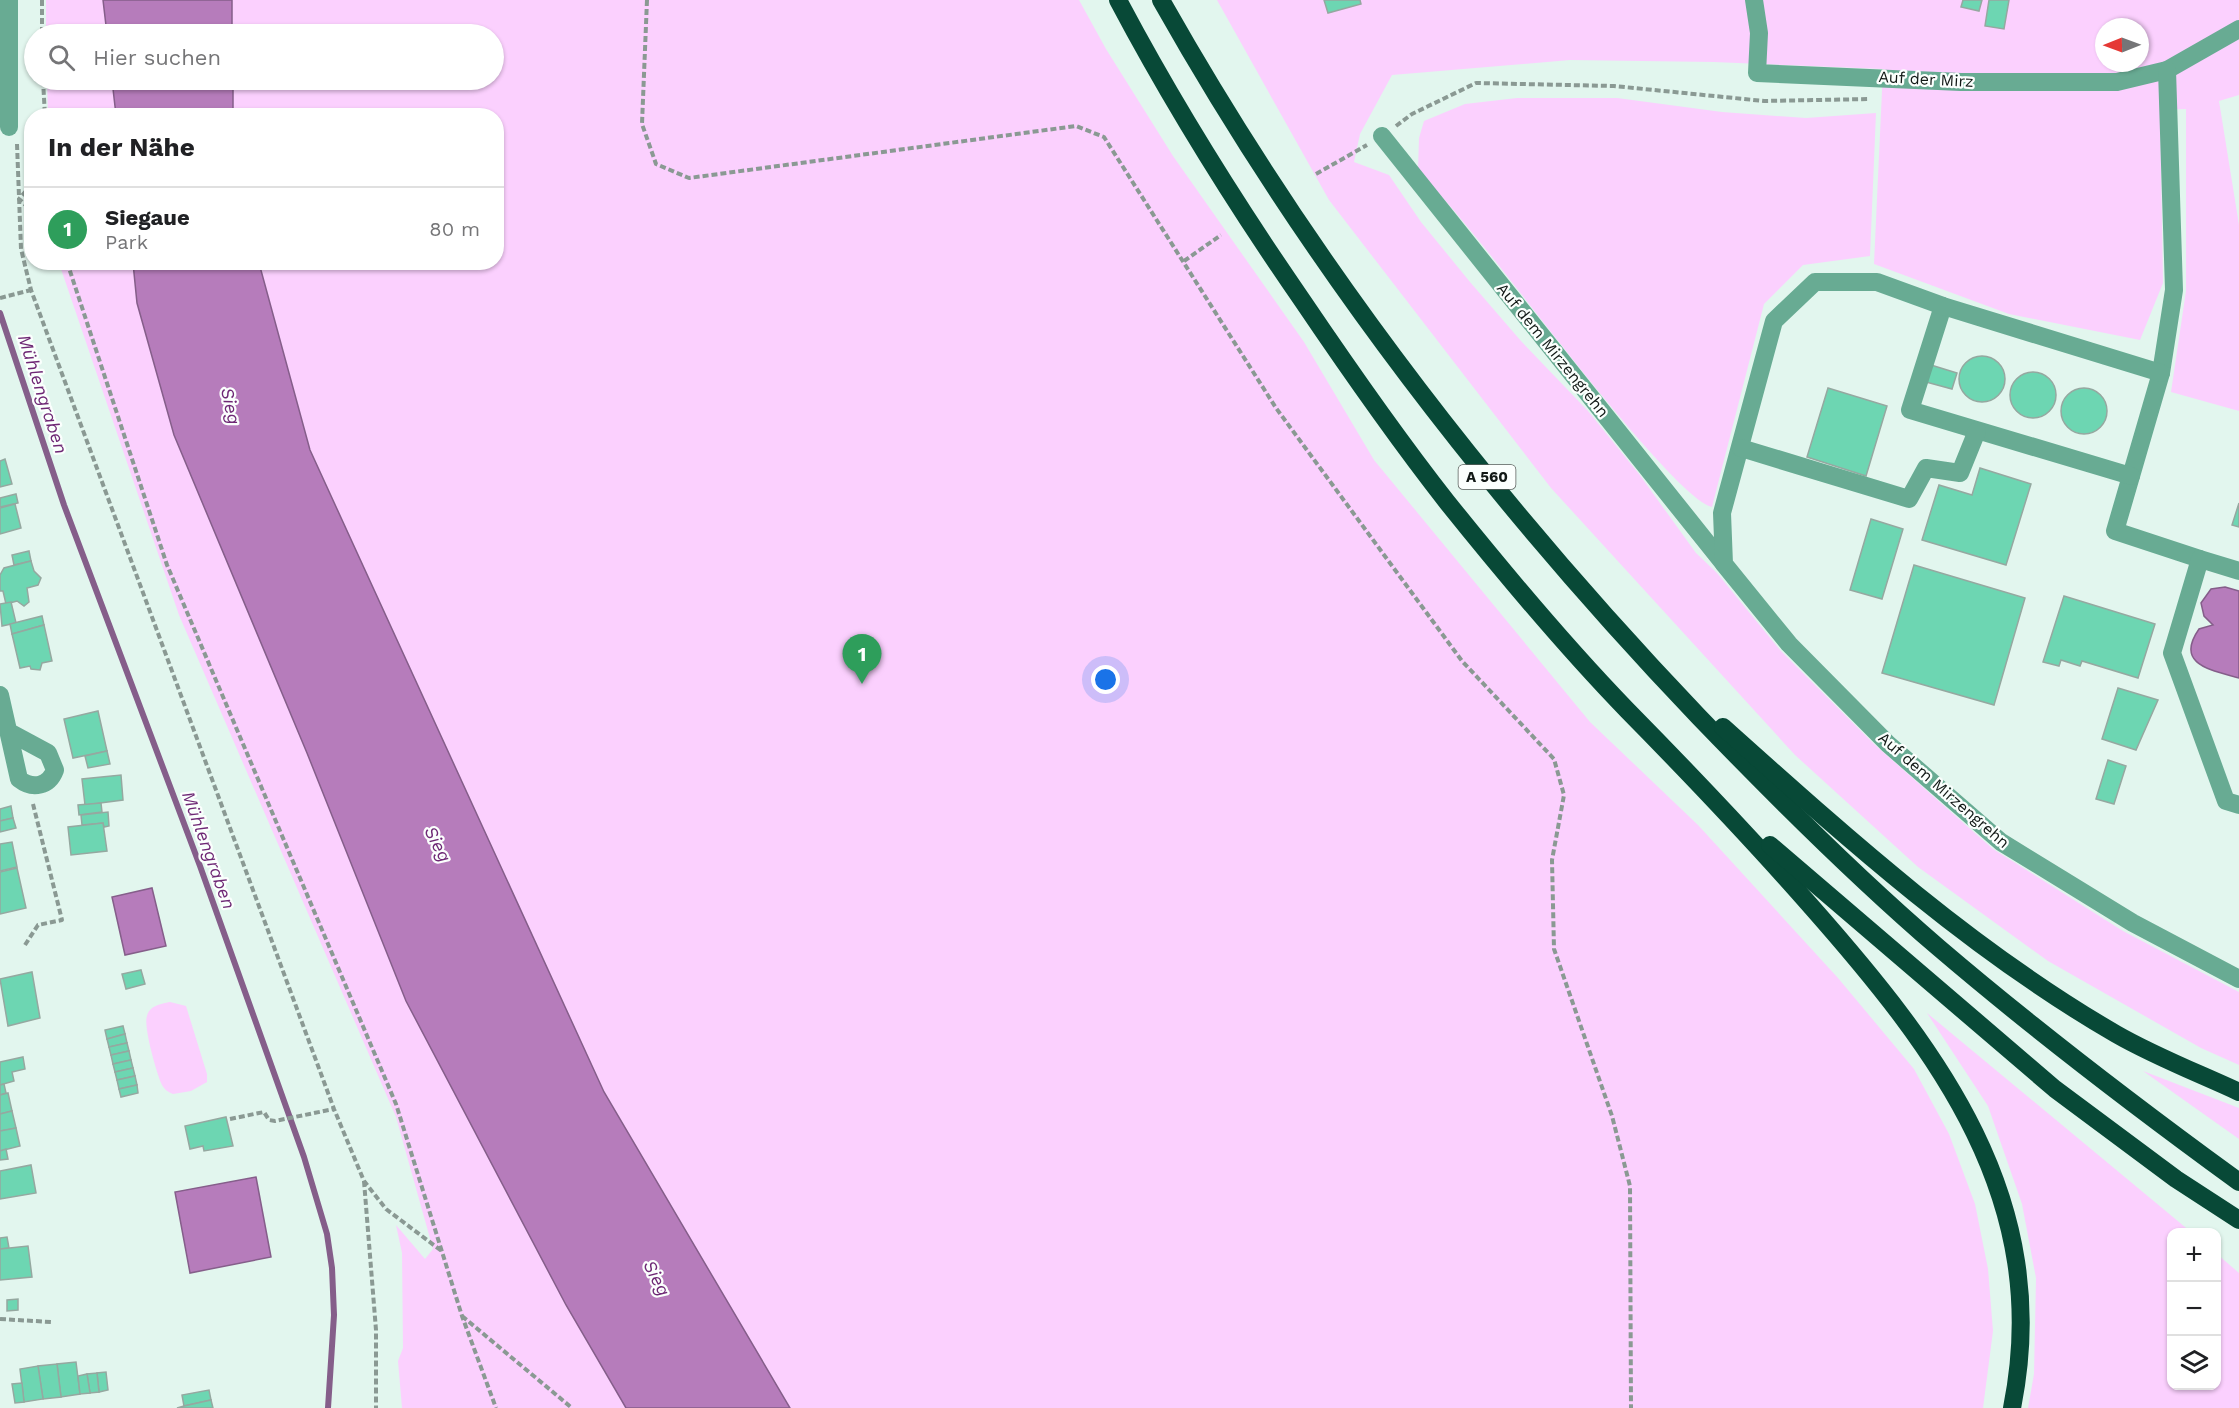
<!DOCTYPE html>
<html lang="de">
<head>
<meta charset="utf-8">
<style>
  :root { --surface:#fff; --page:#f2f2f2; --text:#202124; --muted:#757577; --line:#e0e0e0; --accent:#9738a0 }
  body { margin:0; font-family:"Work Sans",sans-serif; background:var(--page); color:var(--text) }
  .controls { position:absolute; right:18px; bottom:18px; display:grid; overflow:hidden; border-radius:12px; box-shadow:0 2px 4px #0004 }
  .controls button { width:54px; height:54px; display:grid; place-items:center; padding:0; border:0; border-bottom:2px solid var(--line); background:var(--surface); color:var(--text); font:30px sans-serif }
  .compass { position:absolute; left:2095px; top:18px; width:54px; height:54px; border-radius:50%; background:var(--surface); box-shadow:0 2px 4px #0004; rotate:269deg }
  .you { position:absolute; left:1106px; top:680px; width:21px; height:21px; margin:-15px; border:4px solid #fff; border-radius:50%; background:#1a73e8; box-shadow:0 0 0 9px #1a73e833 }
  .badge { display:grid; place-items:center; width:39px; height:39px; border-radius:50%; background:var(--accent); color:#fff; font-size:20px; font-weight:700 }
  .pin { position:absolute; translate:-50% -50px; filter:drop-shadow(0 2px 3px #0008) }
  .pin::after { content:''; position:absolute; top:32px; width:21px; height:18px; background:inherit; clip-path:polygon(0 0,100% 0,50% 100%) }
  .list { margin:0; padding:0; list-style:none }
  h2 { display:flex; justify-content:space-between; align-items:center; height:78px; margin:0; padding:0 24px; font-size:26px }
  h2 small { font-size:20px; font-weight:400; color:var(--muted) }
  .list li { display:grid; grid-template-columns:39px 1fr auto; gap:18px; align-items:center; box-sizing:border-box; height:84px; padding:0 24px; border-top:2px solid var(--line) }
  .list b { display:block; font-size:22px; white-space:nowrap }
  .list p { margin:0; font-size:20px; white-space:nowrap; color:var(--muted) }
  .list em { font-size:20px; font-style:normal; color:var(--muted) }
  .icon { flex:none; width:33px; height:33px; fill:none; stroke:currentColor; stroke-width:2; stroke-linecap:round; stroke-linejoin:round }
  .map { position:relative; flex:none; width:2239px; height:1408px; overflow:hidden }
  .search { position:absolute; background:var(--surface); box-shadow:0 2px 4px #0004; left:24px; top:24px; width:480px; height:66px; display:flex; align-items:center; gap:15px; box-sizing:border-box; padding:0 21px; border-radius:33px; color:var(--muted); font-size:22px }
  .panel { position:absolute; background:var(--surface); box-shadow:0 2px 4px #0004; left:24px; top:108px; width:480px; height:162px; border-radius:24px }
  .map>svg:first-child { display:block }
  .green { fill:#fbd0fe; fill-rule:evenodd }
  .water { fill:#b67cbb; stroke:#855e8a; stroke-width:1.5 }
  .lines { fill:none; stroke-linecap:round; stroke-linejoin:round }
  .stream { stroke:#855e8a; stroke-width:6 }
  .building { fill:#6dd6b2; stroke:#95a8a0; stroke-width:1.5 }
  .path { stroke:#8a9993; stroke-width:4; stroke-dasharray:6 3; stroke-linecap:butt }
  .minor { stroke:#68ab93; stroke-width:18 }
  .highway { stroke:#084937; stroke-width:18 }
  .labels { text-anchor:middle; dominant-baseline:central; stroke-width:4.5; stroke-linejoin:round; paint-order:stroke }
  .shield { fill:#fbfffd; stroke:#585e5b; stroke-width:1.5 }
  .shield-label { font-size:15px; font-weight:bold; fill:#121916 }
  .street-label { font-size:16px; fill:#121916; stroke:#fbfffd }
  .water-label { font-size:18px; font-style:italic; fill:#6e2875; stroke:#fbfffd }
</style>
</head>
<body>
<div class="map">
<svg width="2239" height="1408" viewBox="0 0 2239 1408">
  <rect width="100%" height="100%" fill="#e2f6ee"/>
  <g class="green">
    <path d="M 46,0 L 1079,0 L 1106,49 L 1173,156 L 1304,342 L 1374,460 L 1590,722 L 1698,825 L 1838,978 L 1914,1069 L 1949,1134 L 1975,1204 L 1988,1269 L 1993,1331 L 1983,1408 L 402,1408 L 398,1361 L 403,1348 L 402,1253 L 396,1225 L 425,1259 L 433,1249 L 396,1117 L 179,615 L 59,263 L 496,262 L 496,116 L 48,115 L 47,80 L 494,80 L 494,34 L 46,34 Z"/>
    <path d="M 1217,0 L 2239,0 L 2239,95 L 2219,101 L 2239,225 L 2239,411 L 2171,392 L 2186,291 L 2186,109 L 2160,110 L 2163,283 L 2140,340 L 2009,314 L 1874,264 L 1883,69 L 1714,62 L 1570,60 L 1392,75 L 1360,134 L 1354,162 L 1389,175 L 1421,222 L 1470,282 L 1521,341 L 1588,411 L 1639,474 L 1696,553 L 1717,573 L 1780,650 L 1874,744 L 1993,849 L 2123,931 L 2239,992 L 2239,1065 L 2201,1048 L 2048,961 L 1918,867 L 1795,755 L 1551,488 L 1329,200 ZM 2104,27 L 2140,27 L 2140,63 L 2104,63 Z"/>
    <path d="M 1517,98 L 1617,98 L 1722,112 L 1806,118 L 1876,113 L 1870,256 L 1803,265 L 1764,304 L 1712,507 C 1675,498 1525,297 1492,257 C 1468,227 1444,198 1418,170 L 1419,138 L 1424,121 L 1465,104 Z"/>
    <path d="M 170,1002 L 186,1006 L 207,1074 L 207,1082 L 191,1091 L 173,1094 C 168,1092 165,1090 162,1085 C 157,1075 143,1026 147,1016 C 150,1005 161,1004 170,1002 Z"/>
    <path d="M 1927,1013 L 2191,1232 L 2172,1232 L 2172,1386 L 2216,1386 L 2217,1254 L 2239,1273 L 2239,1408 L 2028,1408 L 2034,1374 L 2036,1278 L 2022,1204 L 1988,1106 Z"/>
    <path d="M 2143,1071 L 2239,1108 L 2239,1139 Z"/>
  </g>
  <g class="water">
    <path d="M 103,0 L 232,0 L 232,34 L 107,34 Z"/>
    <path d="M 112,80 L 233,80 L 233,115 L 116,115 Z"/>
    <path d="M 133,263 L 259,263 L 310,450 L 604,1092 L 790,1408 L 626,1408 L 566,1305 L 406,1001 L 307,753 L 174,435 L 137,303 Z"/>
    <path d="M 2225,587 L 2239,591 L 2239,678 C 2212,670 2174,665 2199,629 L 2213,625 L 2204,616 L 2201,603 L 2211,589 Z"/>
    <path d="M 152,888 L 166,946 L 125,955 L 112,897 Z"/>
    <path d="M 256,1177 L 271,1257 L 190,1273 L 175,1192 Z"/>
  </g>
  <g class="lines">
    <path class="stream" d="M 0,313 L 64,505 L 200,866 L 304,1157 L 327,1234 L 332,1268 L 334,1315 L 328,1408"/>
  </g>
  <g class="building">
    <path d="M 1324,0 L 1360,0 L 1361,4 L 1328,13 Z"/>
    <path d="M 1963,0 L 1982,0 L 1979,11 L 1961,7 Z"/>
    <path d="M 1989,0 L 2009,0 L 2004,29 L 1985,26 Z"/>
    <circle cx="1982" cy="379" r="23"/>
    <path d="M 1931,365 L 1957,373 L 1952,389 L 1926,382 Z"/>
    <circle cx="2033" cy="395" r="23"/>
    <path d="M 1828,388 L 1887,406 L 1866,476 L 1807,457 Z"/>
    <circle cx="2084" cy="411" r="23"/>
    <path d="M 5,459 L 12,484 L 0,487 L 0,461 Z"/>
    <path d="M 1980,468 L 2031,484 L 2006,565 L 1922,540 L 1939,485 L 1972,495 Z"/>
    <path d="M 16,494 L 18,503 L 0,507 L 0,498 Z"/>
    <path d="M 2239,503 L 2239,527 L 2232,525 Z"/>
    <path d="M 15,504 L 21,528 L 0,534 L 0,508 Z"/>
    <path d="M 1871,519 L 1903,529 L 1882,599 L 1850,590 Z"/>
    <path d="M 29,551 L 31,561 L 14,565 L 12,555 Z"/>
    <path d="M 31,561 L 34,571 L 41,578 L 38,585 L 27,588 L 29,602 L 24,606 L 17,601 L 6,604 L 3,591 L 0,591 L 0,575 L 4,568 Z"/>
    <path d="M 1914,565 L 2025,598 L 1994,705 L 1882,673 Z"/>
    <path d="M 2064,596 L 2155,624 L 2138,678 L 2082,661 L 2080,666 L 2061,660 L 2059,666 L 2043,662 Z"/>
    <path d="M 11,602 L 16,623 L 2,626 L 0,604 Z"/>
    <path d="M 42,616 L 44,625 L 12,634 L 10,624 Z"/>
    <path d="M 44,625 L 52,661 L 42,663 L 40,670 L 31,669 L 30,666 L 20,668 L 12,634 Z"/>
    <path d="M 2118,688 L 2158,700 L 2136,750 L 2102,739 Z"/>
    <path d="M 98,711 L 107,751 L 73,758 L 64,719 Z"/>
    <path d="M 107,751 L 110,764 L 88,768 L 85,756 Z"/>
    <path d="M 2108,760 L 2126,766 L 2114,804 L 2096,799 Z"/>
    <path d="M 121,775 L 123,800 L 85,805 L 82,779 Z"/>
    <path d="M 101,803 L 102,812 L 79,815 L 78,805 Z"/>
    <path d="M 11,806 L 13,818 L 0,821 L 0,809 Z"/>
    <path d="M 108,812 L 109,826 L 104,827 L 103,823 L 82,825 L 81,815 Z"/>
    <path d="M 13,818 L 16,828 L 0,832 L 0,821 Z"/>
    <path d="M 103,823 L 107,851 L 71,855 L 68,827 Z"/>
    <path d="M 12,842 L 17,867 L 0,871 L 0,844 Z"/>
    <path d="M 17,868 L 26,908 L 0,914 L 0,872 Z"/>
    <path d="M 141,970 L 145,984 L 126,989 L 122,974 Z"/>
    <path d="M 32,972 L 40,1018 L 8,1026 L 0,979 Z"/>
    <path d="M 123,1026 L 125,1034 L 107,1039 L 105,1030 Z"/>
    <path d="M 125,1034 L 127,1043 L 109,1047 L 107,1039 Z"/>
    <path d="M 127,1043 L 129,1051 L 111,1055 L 109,1047 Z"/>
    <path d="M 129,1051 L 131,1060 L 113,1064 L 111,1055 Z"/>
    <path d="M 23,1057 L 25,1069 L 12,1072 L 14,1081 L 0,1085 L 0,1062 Z"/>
    <path d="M 131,1060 L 133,1068 L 115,1072 L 113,1064 Z"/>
    <path d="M 133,1068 L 135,1076 L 117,1080 L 115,1072 Z"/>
    <path d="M 135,1076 L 137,1085 L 119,1089 L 117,1080 Z"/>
    <path d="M 4,1084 L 6,1093 L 0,1095 L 0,1085 Z"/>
    <path d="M 137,1085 L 138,1093 L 121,1097 L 119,1089 Z"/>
    <path d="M 8,1093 L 12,1111 L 0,1114 L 0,1095 Z"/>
    <path d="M 12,1111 L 16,1128 L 0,1131 L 0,1114 Z"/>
    <path d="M 226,1117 L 233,1146 L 204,1151 L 203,1146 L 190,1149 L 185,1126 Z"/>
    <path d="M 16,1128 L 20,1146 L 0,1151 L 0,1131 Z"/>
    <path d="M 6,1149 L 8,1159 L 0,1160 L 0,1151 Z"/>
    <path d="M 31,1165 L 36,1193 L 0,1199 L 0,1171 Z"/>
    <path d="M 7,1237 L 9,1248 L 0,1249 L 0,1238 Z"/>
    <path d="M 28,1246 L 32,1277 L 0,1280 L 0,1249 Z"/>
    <path d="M 18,1299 L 18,1310 L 7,1311 L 7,1300 Z"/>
    <path d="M 76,1362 L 80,1394 L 61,1397 L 57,1364 Z"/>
    <path d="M 57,1364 L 61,1397 L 43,1399 L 38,1366 Z"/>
    <path d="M 38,1366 L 43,1399 L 24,1402 L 20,1369 Z"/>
    <path d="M 106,1372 L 108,1390 L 99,1392 L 97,1373 Z"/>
    <path d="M 97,1373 L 99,1392 L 90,1393 L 87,1374 Z"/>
    <path d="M 87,1374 L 90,1393 L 80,1394 L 78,1376 Z"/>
    <path d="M 22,1383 L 24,1402 L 15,1403 L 12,1384 Z"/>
    <path d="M 209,1390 L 211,1400 L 184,1406 L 182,1395 Z"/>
    <path d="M 211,1400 L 213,1408 L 177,1408 L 184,1406 Z"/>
  </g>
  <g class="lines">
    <g class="path">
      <path d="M 42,0 L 42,34"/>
      <path d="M 647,0 L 642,124 L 656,164 L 689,178 L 1076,126 L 1104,137 L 1276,408 L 1462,661 L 1554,759 L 1564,795 L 1552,860 L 1554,949 L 1612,1116 L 1630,1186 L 1631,1408"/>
      <path d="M 43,80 L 45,116"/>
      <path d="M 1396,126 L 1412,114 L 1476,83 L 1614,86 L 1764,101 L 1869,99"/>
      <path d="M 17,144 L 21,249 L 31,290 L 334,1109 L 364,1181 L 386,1209 L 443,1252"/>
      <path d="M 1316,174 L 1367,145"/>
      <path d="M 32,184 L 19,199 L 32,211"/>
      <path d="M 1184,261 L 1221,235"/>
      <path d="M 67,262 L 167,565 L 396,1104 L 462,1316 L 496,1408"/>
      <path d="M 0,298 L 31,290"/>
      <path d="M 25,945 L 38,925 L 62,920 L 33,804"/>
      <path d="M 230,1119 L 264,1112 L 269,1120 L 275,1121 L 334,1109"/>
      <path d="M 364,1181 L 376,1330 L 376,1408"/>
      <path d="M 462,1316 L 572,1408"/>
      <path d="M 0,1319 L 51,1322"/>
    </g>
    <g class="minor">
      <path d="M 1754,0 L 1759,33 L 1757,73 L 1961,82 L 2117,82 L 2167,70 L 2239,29"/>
      <path d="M 2167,70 L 2174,290 L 2161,373 L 2115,531 L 2200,559"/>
      <path d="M 9,127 L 9,0"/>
      <path d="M 1382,136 L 1724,564"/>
      <path d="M 1943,306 L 1910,410 L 2131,476"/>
      <path d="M 2161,373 L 1943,306 L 1877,282 L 1815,282 L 1774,321 L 1722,513 L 1724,564 L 1789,644 L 1888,744 L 2001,842 L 2133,923 L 2239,979"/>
      <path d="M 1741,448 L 1909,499 L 1926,468 L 1960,473 L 1977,431"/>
      <path d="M 2239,571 L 2200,559 L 2172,653 L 2226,801 L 2239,805"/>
      <path d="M 0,695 L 19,779 C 33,790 49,786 55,770 L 48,753 L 9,732"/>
    </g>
    <g class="highway">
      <path d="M 1118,0 C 1173,104 1235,203 1302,300 C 1348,368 1396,437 1447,502 C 1504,573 1563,644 1627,710 C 1689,773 1750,837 1809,904 C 1938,1050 2054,1200 2012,1408"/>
      <path d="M 1161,0 C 1308,261 1493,501 1699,717 C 1776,797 1855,876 1939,948 C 2035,1030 2136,1107 2239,1182"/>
      <path d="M 1723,727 C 1847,838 1971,950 2116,1034 C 2154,1056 2198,1073 2239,1092"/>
      <path d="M 1770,845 L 2055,1089 L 2176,1179 L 2239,1220"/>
    </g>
  </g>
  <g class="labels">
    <rect class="shield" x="1458.5" y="465" width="57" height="24" rx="4.5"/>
    <g class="shield-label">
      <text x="1487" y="477">A 560</text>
    </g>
    <g class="street-label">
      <text transform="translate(1926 79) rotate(3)">Auf der Mirz</text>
      <text transform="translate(1553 350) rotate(51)">Auf dem Mirzengrehn</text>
      <text transform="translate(1944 790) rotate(41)">Auf dem Mirzengrehn</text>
    </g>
    <g class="water-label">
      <text transform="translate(43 394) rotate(72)">Mühlengraben</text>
      <text transform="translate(231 406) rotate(78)">Sieg</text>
      <text transform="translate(438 844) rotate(63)">Sieg</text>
      <text transform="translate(209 850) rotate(70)">Mühlengraben</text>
      <text transform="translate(657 1278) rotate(63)">Sieg</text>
    </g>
  </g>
</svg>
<div class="controls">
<button>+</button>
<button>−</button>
<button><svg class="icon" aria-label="layers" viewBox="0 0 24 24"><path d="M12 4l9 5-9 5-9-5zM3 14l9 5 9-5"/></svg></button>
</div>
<svg class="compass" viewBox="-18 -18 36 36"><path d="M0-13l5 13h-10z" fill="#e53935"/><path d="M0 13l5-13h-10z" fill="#757577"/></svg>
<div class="you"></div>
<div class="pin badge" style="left:862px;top:684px;background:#2e9e5b">1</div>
<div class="search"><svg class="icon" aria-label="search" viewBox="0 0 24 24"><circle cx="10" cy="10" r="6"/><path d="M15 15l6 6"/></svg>Hier suchen</div>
<section class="panel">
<h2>In der Nähe<small></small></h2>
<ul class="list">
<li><span class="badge" style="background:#2e9e5b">1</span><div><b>Siegaue</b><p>Park</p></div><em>80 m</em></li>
</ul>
</section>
</div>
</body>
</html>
